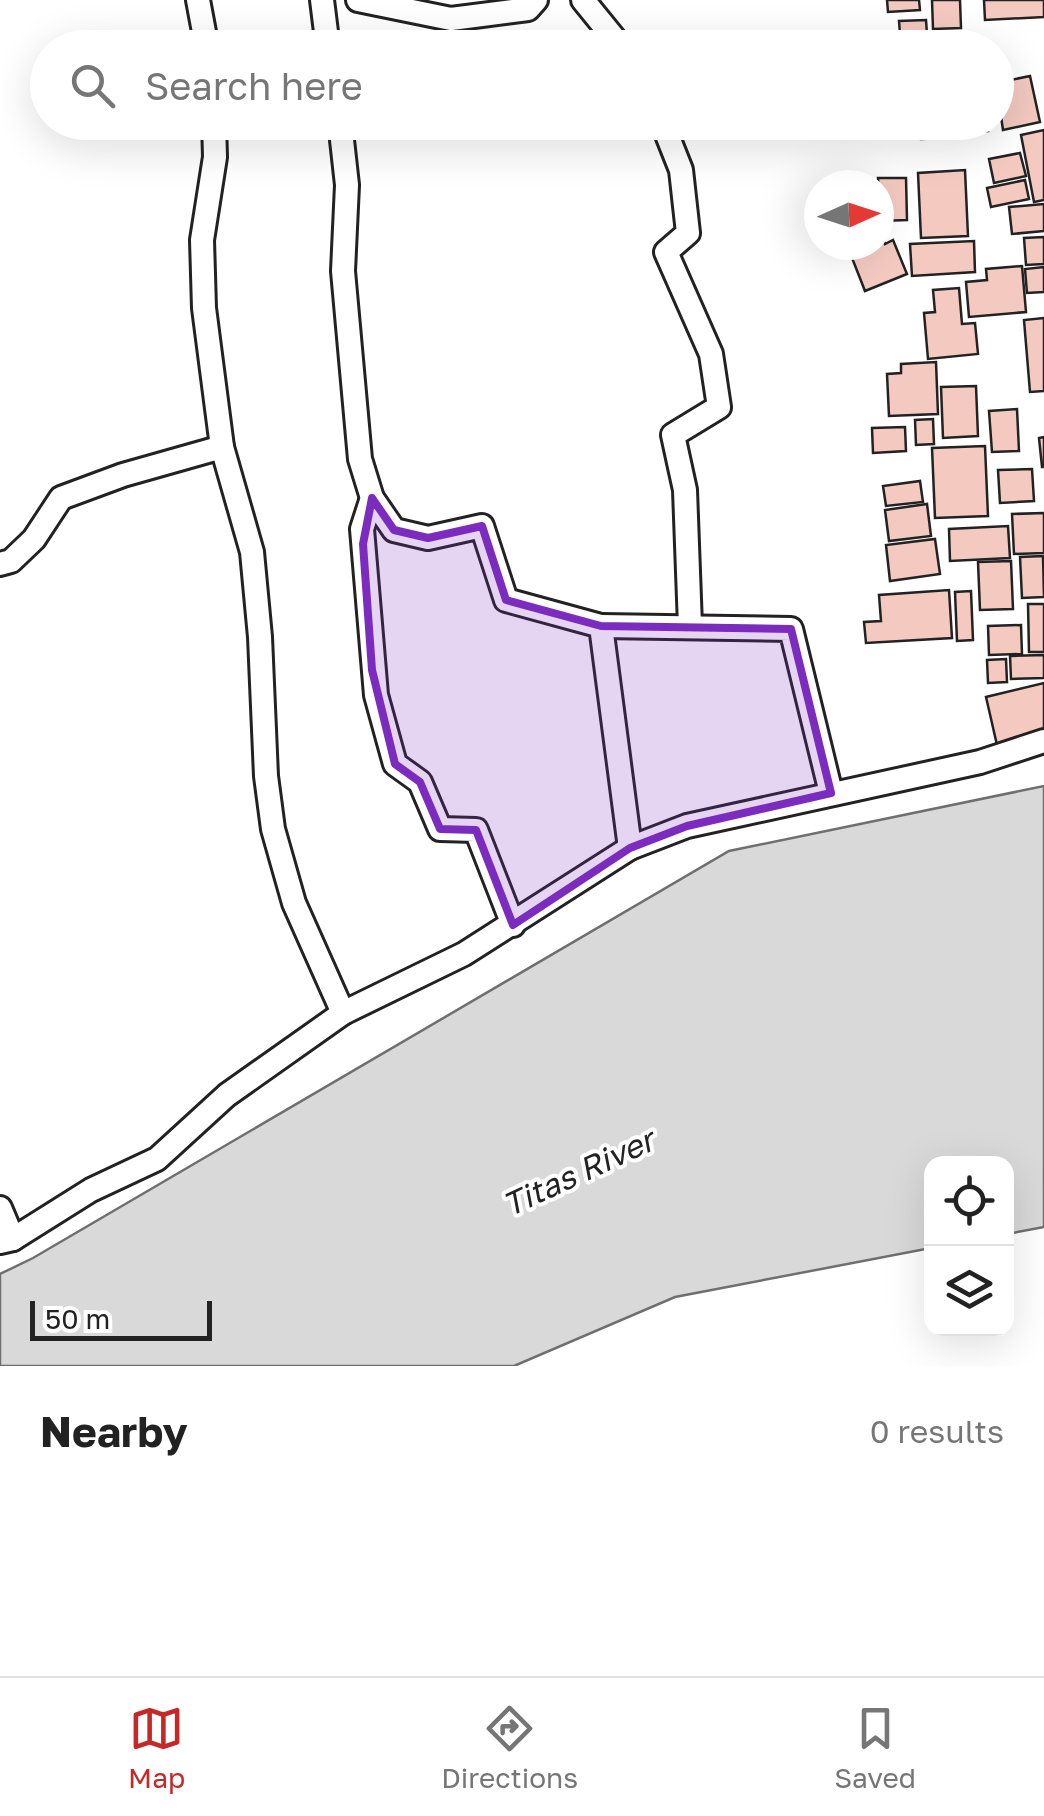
<!DOCTYPE html>
<html lang="en">
<head>
<meta charset="utf-8">
<style>
  :root { --surface:#fff; --page:#f2f2f2; --text:#222; --muted:#767676; --line:#e0e0e0; --accent:#c62828 }
  body { margin:0; font-family:"Golos Text",sans-serif; background:var(--page); color:var(--text) }
  .controls { position:absolute; right:30px; bottom:30px; display:grid; overflow:hidden; border-radius:20px; box-shadow:0 10px 40px #0002 }
  .controls button { width:90px; height:90px; display:grid; place-items:center; padding:0; border:0; border-bottom:2px solid var(--line); background:var(--surface); color:var(--text); font:50px sans-serif }
  .compass { position:absolute; left:804px; top:170px; width:90px; height:90px; border-radius:50%; background:var(--surface); box-shadow:0 10px 40px #0002; rotate:87deg }
  .scale { position:absolute; left:30px; bottom:25px; width:182px; box-sizing:border-box; padding-left:10px; border:5px solid #222; border-top:0; font-size:28px; line-height:35px; white-space:nowrap; color:#222; -webkit-text-stroke:8px #fff; paint-order:stroke }
  .list { margin:0; padding:0; list-style:none }
  h2 { display:flex; justify-content:space-between; align-items:center; height:130px; margin:0; padding:0 40px; font-size:42px }
  h2 small { font-size:32px; font-weight:400; color:var(--muted) }
  .icon { flex:none; width:55px; height:55px; fill:none; stroke:currentColor; stroke-width:2; stroke-linecap:round; stroke-linejoin:round }
  .map { position:relative; flex:none; width:1044px; height:1366px; overflow:hidden }
  .search { position:absolute; background:var(--surface); box-shadow:0 10px 40px #0002; left:30px; right:30px; top:30px; height:110px; display:flex; align-items:center; gap:25px; box-sizing:border-box; padding:0 35px; border-radius:55px; color:var(--muted); font-size:38px }
  .sheet { height:310px; background:var(--surface) }
  nav { display:flex; justify-content:space-around; align-items:center; box-sizing:border-box; height:140px; border-top:2px solid var(--line); background:var(--surface); font-size:28px; color:var(--muted) }
  nav a { display:grid; justify-items:center; gap:5px }
  nav .on { color:var(--accent) }
  .map>svg:first-child { display:block }
  .water { fill:#d9d9d9; stroke:#6f6f6f; stroke-width:2.5 }
  .building { fill:#f3c9c0; stroke:#222; stroke-width:2.5 }
  .lines { fill:none; stroke-linecap:round; stroke-linejoin:round }
  .street-casing { stroke:#222; stroke-width:28 }
  .street { stroke:#fff; stroke-width:22 }
  .marked { fill:#7b2cbf; fill-opacity:0.2; stroke:#7b2cbf; stroke-width:8; stroke-linejoin:round }
  .labels { text-anchor:middle; dominant-baseline:central; stroke-width:8; stroke-linejoin:round; paint-order:stroke }
  .water-label { font-size:32px; font-style:italic; fill:#222; stroke:#fff }
</style>
</head>
<body>
<div class="map">
<svg width="1044" height="1366" viewBox="0 0 1044 1366">
  <rect width="100%" height="100%" fill="#fff"/>
  <path class="water" d="M 1044,786 L 1044,1227 L 1007,1234 L 1006,1164 L 932,1164 L 931,1248 L 675,1297 L 514,1366 L 0,1366 L 0,1274 L 33,1258 L 729,851 Z"/>
  <g class="building">
    <path d="M 887,0 L 919,0 L 920,10 L 888,12 Z"/>
    <path d="M 932,0 L 960,0 L 961,28 L 933,29 Z"/>
    <path d="M 984,0 L 1044,0 L 1044,17 L 985,20 Z"/>
    <path d="M 926,20 L 928,48 L 901,48 L 899,21 Z"/>
    <path d="M 969,36 L 969,48 L 931,48 L 930,38 Z"/>
    <path d="M 1030,76 L 1040,122 L 1003,130 L 996,83 Z"/>
    <path d="M 905,122 L 950,122 L 951,138 L 921,139 L 921,129 L 905,130 Z"/>
    <path d="M 963,122 L 986,122 L 988,131 L 967,136 Z"/>
    <path d="M 1044,130 L 1044,200 L 1034,202 L 1021,135 Z"/>
    <path d="M 1020,153 L 1026,176 L 994,183 L 989,159 Z"/>
    <path d="M 965,170 L 968,236 L 921,238 L 918,173 Z"/>
    <path d="M 878,178 L 906,178 L 907,220 L 880,221 Z"/>
    <path d="M 1025,180 L 1029,199 L 991,207 L 987,188 Z"/>
    <path d="M 1044,204 L 1044,231 L 1012,234 L 1009,207 Z"/>
    <path d="M 879,230 L 885,244 L 893,240 L 907,274 L 865,291 L 847,245 L 879,245 Z"/>
    <path d="M 1044,237 L 1044,264 L 1026,265 L 1024,238 Z"/>
    <path d="M 974,241 L 975,272 L 912,276 L 910,244 Z"/>
    <path d="M 1022,266 L 1026,312 L 969,317 L 966,282 L 987,280 L 986,269 Z"/>
    <path d="M 1044,267 L 1044,292 L 1027,293 L 1025,269 Z"/>
    <path d="M 959,288 L 962,324 L 975,323 L 978,354 L 928,359 L 924,313 L 935,312 L 933,290 Z"/>
    <path d="M 1044,318 L 1044,391 L 1030,392 L 1024,320 Z"/>
    <path d="M 936,362 L 938,414 L 889,416 L 887,374 L 901,373 L 901,364 Z"/>
    <path d="M 976,386 L 978,436 L 943,438 L 941,387 Z"/>
    <path d="M 1017,409 L 1019,451 L 992,452 L 989,411 Z"/>
    <path d="M 933,419 L 934,444 L 916,445 L 915,420 Z"/>
    <path d="M 905,427 L 906,451 L 873,453 L 872,428 Z"/>
    <path d="M 1044,437 L 1044,467 L 1042,467 L 1039,438 Z"/>
    <path d="M 985,446 L 988,516 L 935,518 L 932,448 Z"/>
    <path d="M 1032,469 L 1034,501 L 1000,503 L 998,470 Z"/>
    <path d="M 920,481 L 923,502 L 886,506 L 883,486 Z"/>
    <path d="M 927,504 L 931,536 L 889,541 L 885,510 Z"/>
    <path d="M 1044,513 L 1044,553 L 1014,554 L 1012,514 Z"/>
    <path d="M 1008,526 L 1010,558 L 950,561 L 949,529 Z"/>
    <path d="M 935,539 L 940,574 L 890,581 L 886,545 Z"/>
    <path d="M 1043,556 L 1044,597 L 1022,598 L 1020,557 Z"/>
    <path d="M 1011,561 L 1013,609 L 980,610 L 978,562 Z"/>
    <path d="M 949,590 L 952,638 L 866,643 L 864,622 L 881,621 L 879,595 Z"/>
    <path d="M 971,591 L 973,640 L 957,641 L 955,592 Z"/>
    <path d="M 1028,604 L 1044,604 L 1044,652 L 1029,652 Z"/>
    <path d="M 1021,625 L 1022,654 L 989,655 L 988,626 Z"/>
    <path d="M 1044,655 L 1044,678 L 1011,679 L 1010,656 Z"/>
    <path d="M 1006,659 L 1007,682 L 988,683 L 987,660 Z"/>
    <path d="M 1044,683 L 1044,734 L 997,745 L 986,697 Z"/>
  </g>
  <g class="lines">
    <g class="street-casing">
      <g id="street">
        <path d="M 198,0 L 207,48"/>
        <path d="M 322,0 L 328,48"/>
        <path d="M 358,0 L 451,19 L 528,9 L 536,0"/>
        <path d="M 583,0 L 622,48"/>
        <path d="M 214,122 L 215,157 L 202,240 L 204,308 L 222,447 L 252,552 L 260,637 L 266,776 L 273,829 L 294,903 L 343,1013"/>
        <path d="M 340,122 L 347,185 L 343,271 L 360,459 L 372,498 L 394,530 L 428,538 L 482,526 L 506,600 L 601,626 L 630,848"/>
        <path d="M 662,122 L 681,170 L 688,233 L 666,252 L 711,354 L 719,407 L 673,435 L 685,490 L 690,626"/>
        <path d="M 372,498 L 362,529 L 376,695 L 395,764 L 420,782 L 440,829 L 476,830 L 513,925"/>
        <path d="M 0,564 L 11,561 L 34,539 L 61,498 L 123,475 L 222,447"/>
        <path d="M 601,626 L 791,629 L 831,793"/>
        <path d="M 0,1208 L 13,1239"/>
        <path d="M 0,1242 L 13,1239 L 91,1190 L 157,1159 L 227,1095 L 343,1013 L 464,954 L 630,848 L 687,826 L 980,762 L 1044,741"/>
      </g>
    </g>
    <use href="#street" class="street"/>
  </g>
  <path class="marked" d="M 372,498 L 394,530 L 428,538 L 482,526 L 506,600 L 601,626 L 791,629 L 831,793 L 687,826 L 630,848 L 513,925 L 476,830 L 440,829 L 420,782 L 395,764 L 372,670 L 363,544 Z"/>
  <g class="labels">
    <g class="water-label">
      <text transform="translate(578 1172) rotate(-25)">Titas River</text>
    </g>
  </g>
</svg>
<div class="controls">
<button><svg class="icon" aria-label="locate" viewBox="0 0 24 24"><circle cx="12" cy="12" r="6"/><path d="M12 2v4M12 18v4M2 12h4M18 12h4"/></svg></button>
<button><svg class="icon" aria-label="layers" viewBox="0 0 24 24"><path d="M12 4l9 5-9 5-9-5zM3 14l9 5 9-5"/></svg></button>
</div>
<svg class="compass" viewBox="-18 -18 36 36"><path d="M0-13l5 13h-10z" fill="#e53935"/><path d="M0 13l5-13h-10z" fill="#767676"/></svg>
<div class="scale">50 m</div>
<div class="search"><svg class="icon" aria-label="search" viewBox="0 0 24 24"><circle cx="10" cy="10" r="6"/><path d="M15 15l6 6"/></svg>Search here</div>
</div>
<section class="sheet">
<h2>Nearby<small>0 results</small></h2>
<ul class="list">
</ul>
</section>
<nav>
<a class="on"><svg class="icon" aria-label="map" viewBox="0 0 24 24"><path d="M3 6l6-2 6 2 6-2v14l-6 2-6-2-6 2zM9 4v14M15 6v14"/></svg>Map</a>
<a><svg class="icon" aria-label="directions" viewBox="0 0 24 24"><path d="M12 3l9 9-9 9-9-9zM9 14v-3h6M13 9l2 2-2 2"/></svg>Directions</a>
<a><svg class="icon" aria-label="saved" viewBox="0 0 24 24"><path d="M7 4h10v16l-5-4-5 4z"/></svg>Saved</a>
</nav>
</body>
</html>
